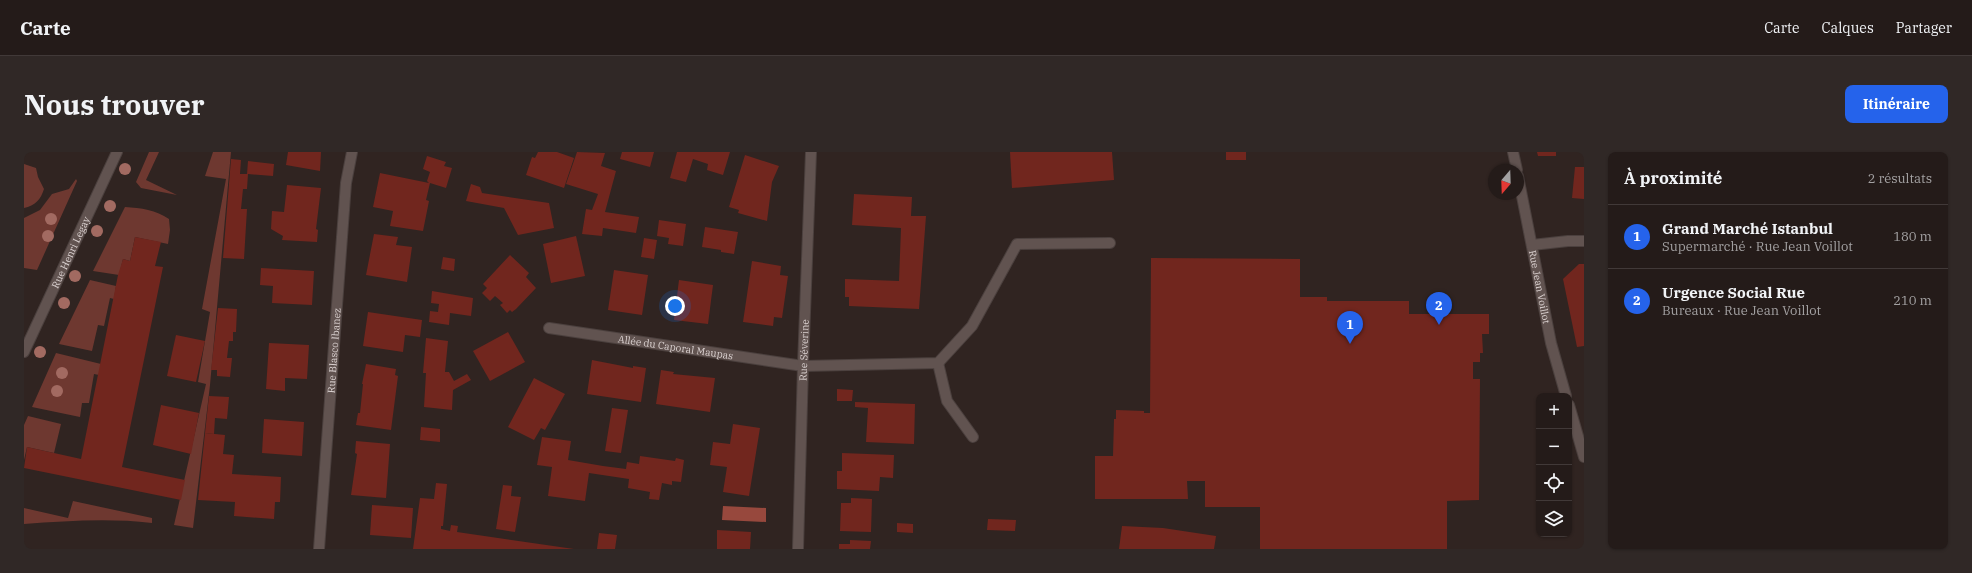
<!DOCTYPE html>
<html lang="fr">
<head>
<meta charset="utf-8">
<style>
  :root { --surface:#241b19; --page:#302826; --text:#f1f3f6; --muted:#a3a1a2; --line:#413938; --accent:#2563eb }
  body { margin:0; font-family:"IBM Plex Serif",serif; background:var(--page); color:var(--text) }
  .controls { position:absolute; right:12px; bottom:12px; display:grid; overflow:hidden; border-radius:8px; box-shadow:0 1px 3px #0004 }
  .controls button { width:36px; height:36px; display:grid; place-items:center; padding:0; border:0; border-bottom:1px solid var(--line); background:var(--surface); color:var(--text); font:20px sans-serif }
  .compass { position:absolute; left:1464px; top:12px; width:36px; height:36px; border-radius:50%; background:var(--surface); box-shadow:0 1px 3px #0004; rotate:199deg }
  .you { position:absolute; left:651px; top:154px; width:14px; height:14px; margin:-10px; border:3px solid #fff; border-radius:50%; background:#1a73e8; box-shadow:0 0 0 6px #1a73e833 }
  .badge { display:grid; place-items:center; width:26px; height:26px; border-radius:50%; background:var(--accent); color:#fff; font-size:13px; font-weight:700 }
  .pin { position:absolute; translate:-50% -33px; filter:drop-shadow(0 1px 2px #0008) }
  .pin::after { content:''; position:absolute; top:21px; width:14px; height:12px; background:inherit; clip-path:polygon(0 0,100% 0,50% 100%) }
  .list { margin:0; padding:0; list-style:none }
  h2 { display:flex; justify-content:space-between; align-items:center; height:52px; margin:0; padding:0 16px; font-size:17px }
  h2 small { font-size:13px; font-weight:400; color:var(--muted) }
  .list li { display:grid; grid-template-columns:26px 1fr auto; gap:12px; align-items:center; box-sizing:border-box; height:64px; padding:0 16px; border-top:1px solid var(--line) }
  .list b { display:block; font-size:15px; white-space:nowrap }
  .list p { margin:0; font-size:13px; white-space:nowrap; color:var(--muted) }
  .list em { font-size:13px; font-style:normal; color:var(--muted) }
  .icon { flex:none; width:22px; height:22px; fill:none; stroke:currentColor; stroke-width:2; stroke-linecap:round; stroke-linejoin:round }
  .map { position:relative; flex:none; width:1560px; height:397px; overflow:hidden; border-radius:8px }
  header { display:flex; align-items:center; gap:24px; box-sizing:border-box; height:56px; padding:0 20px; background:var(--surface); border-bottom:1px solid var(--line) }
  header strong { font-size:19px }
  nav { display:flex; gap:22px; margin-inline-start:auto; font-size:14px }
  .intro { display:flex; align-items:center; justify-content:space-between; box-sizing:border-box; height:96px; padding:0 24px }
  h1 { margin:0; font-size:28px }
  .button { padding:10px 18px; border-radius:8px; background:var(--accent); color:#fff; font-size:14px; font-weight:700 }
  main { display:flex; gap:24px; padding:0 24px }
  aside { flex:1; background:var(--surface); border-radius:8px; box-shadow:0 1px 3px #0004 }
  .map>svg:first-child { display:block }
  .green { fill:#6e3830 }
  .water { fill:#97483d }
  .building { fill:#71261e }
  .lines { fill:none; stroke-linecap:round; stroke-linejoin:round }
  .service-casing { stroke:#4b403e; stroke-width:12 }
  .minor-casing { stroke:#4b403e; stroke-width:12 }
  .service { stroke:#615350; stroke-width:10 }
  .minor { stroke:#615350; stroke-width:10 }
  .tree { fill:#a26a61 }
  .labels { text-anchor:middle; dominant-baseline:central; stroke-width:4; stroke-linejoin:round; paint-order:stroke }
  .street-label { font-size:10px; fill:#dbd2d1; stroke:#140e0d }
</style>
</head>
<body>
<header>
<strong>Carte</strong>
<nav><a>Carte</a><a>Calques</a><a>Partager</a></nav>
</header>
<div class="intro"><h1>Nous trouver</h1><a class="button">Itinéraire</a></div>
<main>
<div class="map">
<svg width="1560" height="397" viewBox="0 0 1560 397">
  <rect width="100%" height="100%" fill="#302421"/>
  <g class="green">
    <path d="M 125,0 L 135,0 L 122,28 L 153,43 L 117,36 L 112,30 Z"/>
    <path d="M 189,0 L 207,0 L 186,233 L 169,376 L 150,373 L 182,232 L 174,230 L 186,160 L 178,157 L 202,27 L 181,24 Z"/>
    <path d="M 0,12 L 12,16 L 14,25 L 20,37 C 17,47 11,54 0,56 Z"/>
    <path d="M 52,27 L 53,29 L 13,118 L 0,116 L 0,66 L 16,58 L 28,42 L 45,37 Z"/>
    <path d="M 101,55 C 117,56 132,58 145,67 L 146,78 L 144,92 L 111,85 L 106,109 L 99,107 L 95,123 L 69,119 Z"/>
    <path d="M 66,128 L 92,134 L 90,147 L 86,146 L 80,174 L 74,173 L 68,199 L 35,192 Z"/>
    <path d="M 32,201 L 77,212 L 75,223 L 70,222 L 65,251 L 58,251 L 56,265 L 8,255 Z"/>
    <path d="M 4,264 L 37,272 L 30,301 L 3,295 L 0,308 L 0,273 Z"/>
    <path d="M 49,349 L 128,366 L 128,371 C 85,366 43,369 0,372 L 0,356 L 44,366 Z"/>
  </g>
  <path class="water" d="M 699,354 L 742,356 L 742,370 L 698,368 Z"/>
  <g class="building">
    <path d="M 264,0 L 297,0 L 296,19 L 262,13 Z"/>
    <path d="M 514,0 L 533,0 L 550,6 L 540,36 L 502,23 L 508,5 L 511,6 Z"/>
    <path d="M 553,0 L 581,1 L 577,14 L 592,19 L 581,60 L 615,65 L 612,81 L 579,76 L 578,84 L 558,82 L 562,57 L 568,58 L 574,42 L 542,32 Z"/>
    <path d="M 598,0 L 630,0 L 626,15 L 596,7 Z"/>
    <path d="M 653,0 L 706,0 L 699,23 L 683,18 L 684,12 L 669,7 L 662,30 L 646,26 Z"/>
    <path d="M 986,0 L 1088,0 L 1090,28 L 988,36 Z"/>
    <rect x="1202" y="0" width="20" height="8"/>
    <path d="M 1513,0 L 1532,0 L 1532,4 L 1514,4 Z"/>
    <path d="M 721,3 L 755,14 L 748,30 L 743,69 L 714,61 L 715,58 L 705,55 Z"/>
    <path d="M 403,4 L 422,10 L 420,14 L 428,16 L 422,36 L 406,31 L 402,48 L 405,49 L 399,79 L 366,74 L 369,59 L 349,55 L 356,21 L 405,31 L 403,29 L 406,20 L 399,17 Z"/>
    <path d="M 207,7 L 217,8 L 216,22 L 223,22 L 224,9 L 250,12 L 249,24 L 224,22 L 223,37 L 219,37 L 217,57 L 223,57 L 220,107 L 199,106 Z"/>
    <path d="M 1551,15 L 1560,15 L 1560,47 L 1548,46 Z"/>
    <path d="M 447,32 L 456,35 L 458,41 L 525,51 L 530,76 L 494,83 L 480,56 L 442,49 Z"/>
    <path d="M 263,33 L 297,36 L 292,77 L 294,78 L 293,90 L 258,88 L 259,84 L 247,77 L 248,59 L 260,60 Z"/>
    <path d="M 830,42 L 888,45 L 887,64 L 902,64 L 895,157 L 825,154 L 825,145 L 821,145 L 821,127 L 875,129 L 877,76 L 828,73 Z"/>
    <path d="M 635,68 L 662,72 L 659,94 L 644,92 L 645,86 L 633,84 Z"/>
    <path d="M 681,75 L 714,80 L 710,102 L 697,100 L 697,98 L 678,95 Z"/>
    <path d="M 350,82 L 374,85 L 372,93 L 388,95 L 383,130 L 342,123 Z"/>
    <path d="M 552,84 L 561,124 L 527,131 L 519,92 Z"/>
    <path d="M 111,85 L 137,90 L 131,114 L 139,115 L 98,315 L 161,328 L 157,348 L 0,316 L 3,295 L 57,307 L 94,123 L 99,107 L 106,109 Z"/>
    <path d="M 620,86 L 633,88 L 630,107 L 617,105 Z"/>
    <path d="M 486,103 L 505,121 L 502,125 L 512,136 L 492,157 L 488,160 L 486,158 L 483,161 L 476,153 L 479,151 L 471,144 L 466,149 L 458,141 L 463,136 L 459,132 Z"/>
    <path d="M 419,105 L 431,107 L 430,119 L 417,117 Z"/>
    <path d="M 1127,106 L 1276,107 L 1276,145 L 1303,145 L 1303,149 L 1385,149 L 1385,162 L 1465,162 L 1465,182 L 1458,182 L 1459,201 L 1456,201 L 1456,210 L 1449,210 L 1449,227 L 1456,227 L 1455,348 L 1423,349 L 1423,397 L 1236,397 L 1236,355 L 1181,355 L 1181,329 L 1163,329 L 1164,347 L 1071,347 L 1071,304 L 1089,304 L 1090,267 L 1092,267 L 1092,258 L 1120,259 L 1120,261 L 1126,261 Z"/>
    <path d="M 728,109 L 757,114 L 756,123 L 764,124 L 758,166 L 750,165 L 749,174 L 719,170 Z"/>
    <path d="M 1555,112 L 1560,112 L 1560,194 L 1553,195 L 1539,127 Z"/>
    <path d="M 237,116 L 290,119 L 288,153 L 248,151 L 249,134 L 236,133 Z"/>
    <path d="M 590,118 L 624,123 L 618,163 L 584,158 Z"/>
    <path d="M 655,128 L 689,133 L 684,172 L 650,168 Z"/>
    <path d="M 408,139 L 449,146 L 447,164 L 426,161 L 425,173 L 405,170 L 406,159 L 414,160 L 415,152 L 407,151 Z"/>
    <path d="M 194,156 L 213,157 L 212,180 L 209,180 L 209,189 L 205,189 L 203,206 L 208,206 L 206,225 L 193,224 L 193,218 L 187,218 Z"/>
    <path d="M 344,160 L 398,168 L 396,185 L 381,183 L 379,200 L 339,194 Z"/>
    <path d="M 484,180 L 501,210 L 466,229 L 449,199 Z"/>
    <path d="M 152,183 L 181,189 L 172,230 L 143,224 Z"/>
    <path d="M 402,186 L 424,189 L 421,220 L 425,220 L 430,229 L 443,222 L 447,228 L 429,238 L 428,258 L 400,255 L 402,221 L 399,221 Z"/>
    <path d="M 245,191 L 285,193 L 283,227 L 261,226 L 261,239 L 242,237 Z"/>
    <path d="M 568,208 L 609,216 L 609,214 L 622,216 L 617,250 L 563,242 Z"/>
    <path d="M 342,212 L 372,217 L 371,223 L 374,224 L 367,278 L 332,273 L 334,261 L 336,261 L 339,232 L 338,232 Z"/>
    <path d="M 637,218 L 650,220 L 649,222 L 691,226 L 686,260 L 632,252 Z"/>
    <path d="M 510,226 L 541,242 L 521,278 L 517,276 L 510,288 L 484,275 Z"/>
    <path d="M 813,237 L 829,238 L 828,249 L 813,249 Z"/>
    <path d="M 185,244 L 205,245 L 203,267 L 191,266 L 190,282 L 181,281 Z"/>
    <path d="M 831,250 L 891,252 L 890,292 L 842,290 L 844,256 L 831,255 Z"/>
    <path d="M 137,253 L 175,261 L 167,302 L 129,293 Z"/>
    <path d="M 588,256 L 604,258 L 597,301 L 581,299 Z"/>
    <path d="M 240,267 L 280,270 L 278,304 L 238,301 Z"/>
    <path d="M 709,272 L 736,276 L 725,344 L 699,340 L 703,315 L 686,313 L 689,290 L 706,292 Z"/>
    <path d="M 397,275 L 416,277 L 416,290 L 396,288 Z"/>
    <path d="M 181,281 L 201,283 L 199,302 L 210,303 L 208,322 L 257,325 L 256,350 L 251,350 L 250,367 L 210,364 L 211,350 L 174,348 Z"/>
    <path d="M 518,285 L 547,289 L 544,308 L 579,314 L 602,317 L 603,310 L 615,312 L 616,304 L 651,309 L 652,306 L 660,308 L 657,330 L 648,329 L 648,333 L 638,331 L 635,348 L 625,347 L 626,340 L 604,336 L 605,327 L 565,321 L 561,349 L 524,344 L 528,315 L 513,313 Z"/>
    <path d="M 332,289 L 366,292 L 362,346 L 327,343 L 333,302 L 331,301 Z"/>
    <path d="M 818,301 L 870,303 L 869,326 L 856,325 L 855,339 L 813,337 L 813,319 L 818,319 Z"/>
    <path d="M 412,331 L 423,332 L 419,374 L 417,374 L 417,377 L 426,379 L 427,373 L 434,374 L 433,380 L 550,397 L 389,397 L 396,346 L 410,347 Z"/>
    <path d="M 479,333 L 488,334 L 487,344 L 497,345 L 491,380 L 472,377 Z"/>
    <path d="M 827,346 L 848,347 L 847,380 L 816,379 L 817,351 L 827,351 Z"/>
    <path d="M 348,353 L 389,356 L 387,386 L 346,383 Z"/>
    <path d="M 964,367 L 992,368 L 991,379 L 963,378 Z"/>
    <path d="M 873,371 L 889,372 L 889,381 L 873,380 Z"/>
    <path d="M 1098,374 L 1139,376 L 1192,384 L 1190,397 L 1095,397 Z"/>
    <path d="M 693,378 L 727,380 L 726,397 L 693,397 Z"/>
    <path d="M 575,381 L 593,383 L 591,397 L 573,397 Z"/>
    <path d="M 826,388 L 847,389 L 846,397 L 815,397 L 815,392 L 826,392 Z"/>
  </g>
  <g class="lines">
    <g class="service-casing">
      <g id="service">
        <path d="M 914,211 L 923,249 L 949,285"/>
        <path d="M 779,214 L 914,211 L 948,174 L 993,92 L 1086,91"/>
      </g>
    </g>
    <g class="minor-casing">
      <g id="minor">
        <path d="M 1489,0 L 1493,18"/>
        <path id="s1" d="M 1494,24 L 1527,191 L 1542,244"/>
        <path d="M 1508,93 L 1544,89 L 1560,89"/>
        <path id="s2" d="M 525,176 L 779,214"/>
        <path id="s3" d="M 0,200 L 93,0"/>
        <path d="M 1545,253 L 1560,305"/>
        <path id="s4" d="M 295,397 L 322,31 L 328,0"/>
        <path id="s5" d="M 774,397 L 779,214 L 787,0"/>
      </g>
    </g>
    <use href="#service" class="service"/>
    <use href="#minor" class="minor"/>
  </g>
  <g class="tree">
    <circle cx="101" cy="17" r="6"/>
    <circle cx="86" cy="54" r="6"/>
    <circle cx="27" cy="67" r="6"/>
    <circle cx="73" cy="79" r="6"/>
    <circle cx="24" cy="84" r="6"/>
    <circle cx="51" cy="124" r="6"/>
    <circle cx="40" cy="151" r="6"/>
    <circle cx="16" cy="200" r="6"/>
    <circle cx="38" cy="221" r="6"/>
    <circle cx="33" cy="239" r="6"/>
  </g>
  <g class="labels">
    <g class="street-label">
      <text stroke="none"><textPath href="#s3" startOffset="110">Rue Henri Legay</textPath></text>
      <text stroke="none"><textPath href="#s1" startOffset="113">Rue Jean Voillot</textPath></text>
      <text stroke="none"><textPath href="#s2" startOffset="128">Allée du Caporal Maupas</textPath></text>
      <text stroke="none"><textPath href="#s4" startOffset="199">Rue Blasco Ibanez</textPath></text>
      <text stroke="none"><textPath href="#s5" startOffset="199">Rue Séverine</textPath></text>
    </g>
  </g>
</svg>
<div class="controls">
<button>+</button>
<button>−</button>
<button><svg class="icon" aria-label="locate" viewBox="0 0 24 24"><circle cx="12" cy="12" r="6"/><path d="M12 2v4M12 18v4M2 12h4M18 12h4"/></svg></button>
<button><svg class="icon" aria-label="layers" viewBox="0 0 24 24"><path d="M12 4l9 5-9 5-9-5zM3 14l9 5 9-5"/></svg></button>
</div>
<svg class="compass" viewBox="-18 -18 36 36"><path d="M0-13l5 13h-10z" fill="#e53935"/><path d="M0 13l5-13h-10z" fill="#a3a1a2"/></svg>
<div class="you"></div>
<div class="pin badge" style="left:1326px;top:192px">1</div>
<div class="pin badge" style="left:1415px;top:173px">2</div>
</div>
<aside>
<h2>À proximité<small>2 résultats</small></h2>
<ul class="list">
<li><span class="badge">1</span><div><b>Grand Marché Istanbul</b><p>Supermarché · Rue Jean Voillot</p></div><em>180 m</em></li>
<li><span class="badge">2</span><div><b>Urgence Social Rue</b><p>Bureaux · Rue Jean Voillot</p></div><em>210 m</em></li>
</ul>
</aside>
</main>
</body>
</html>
